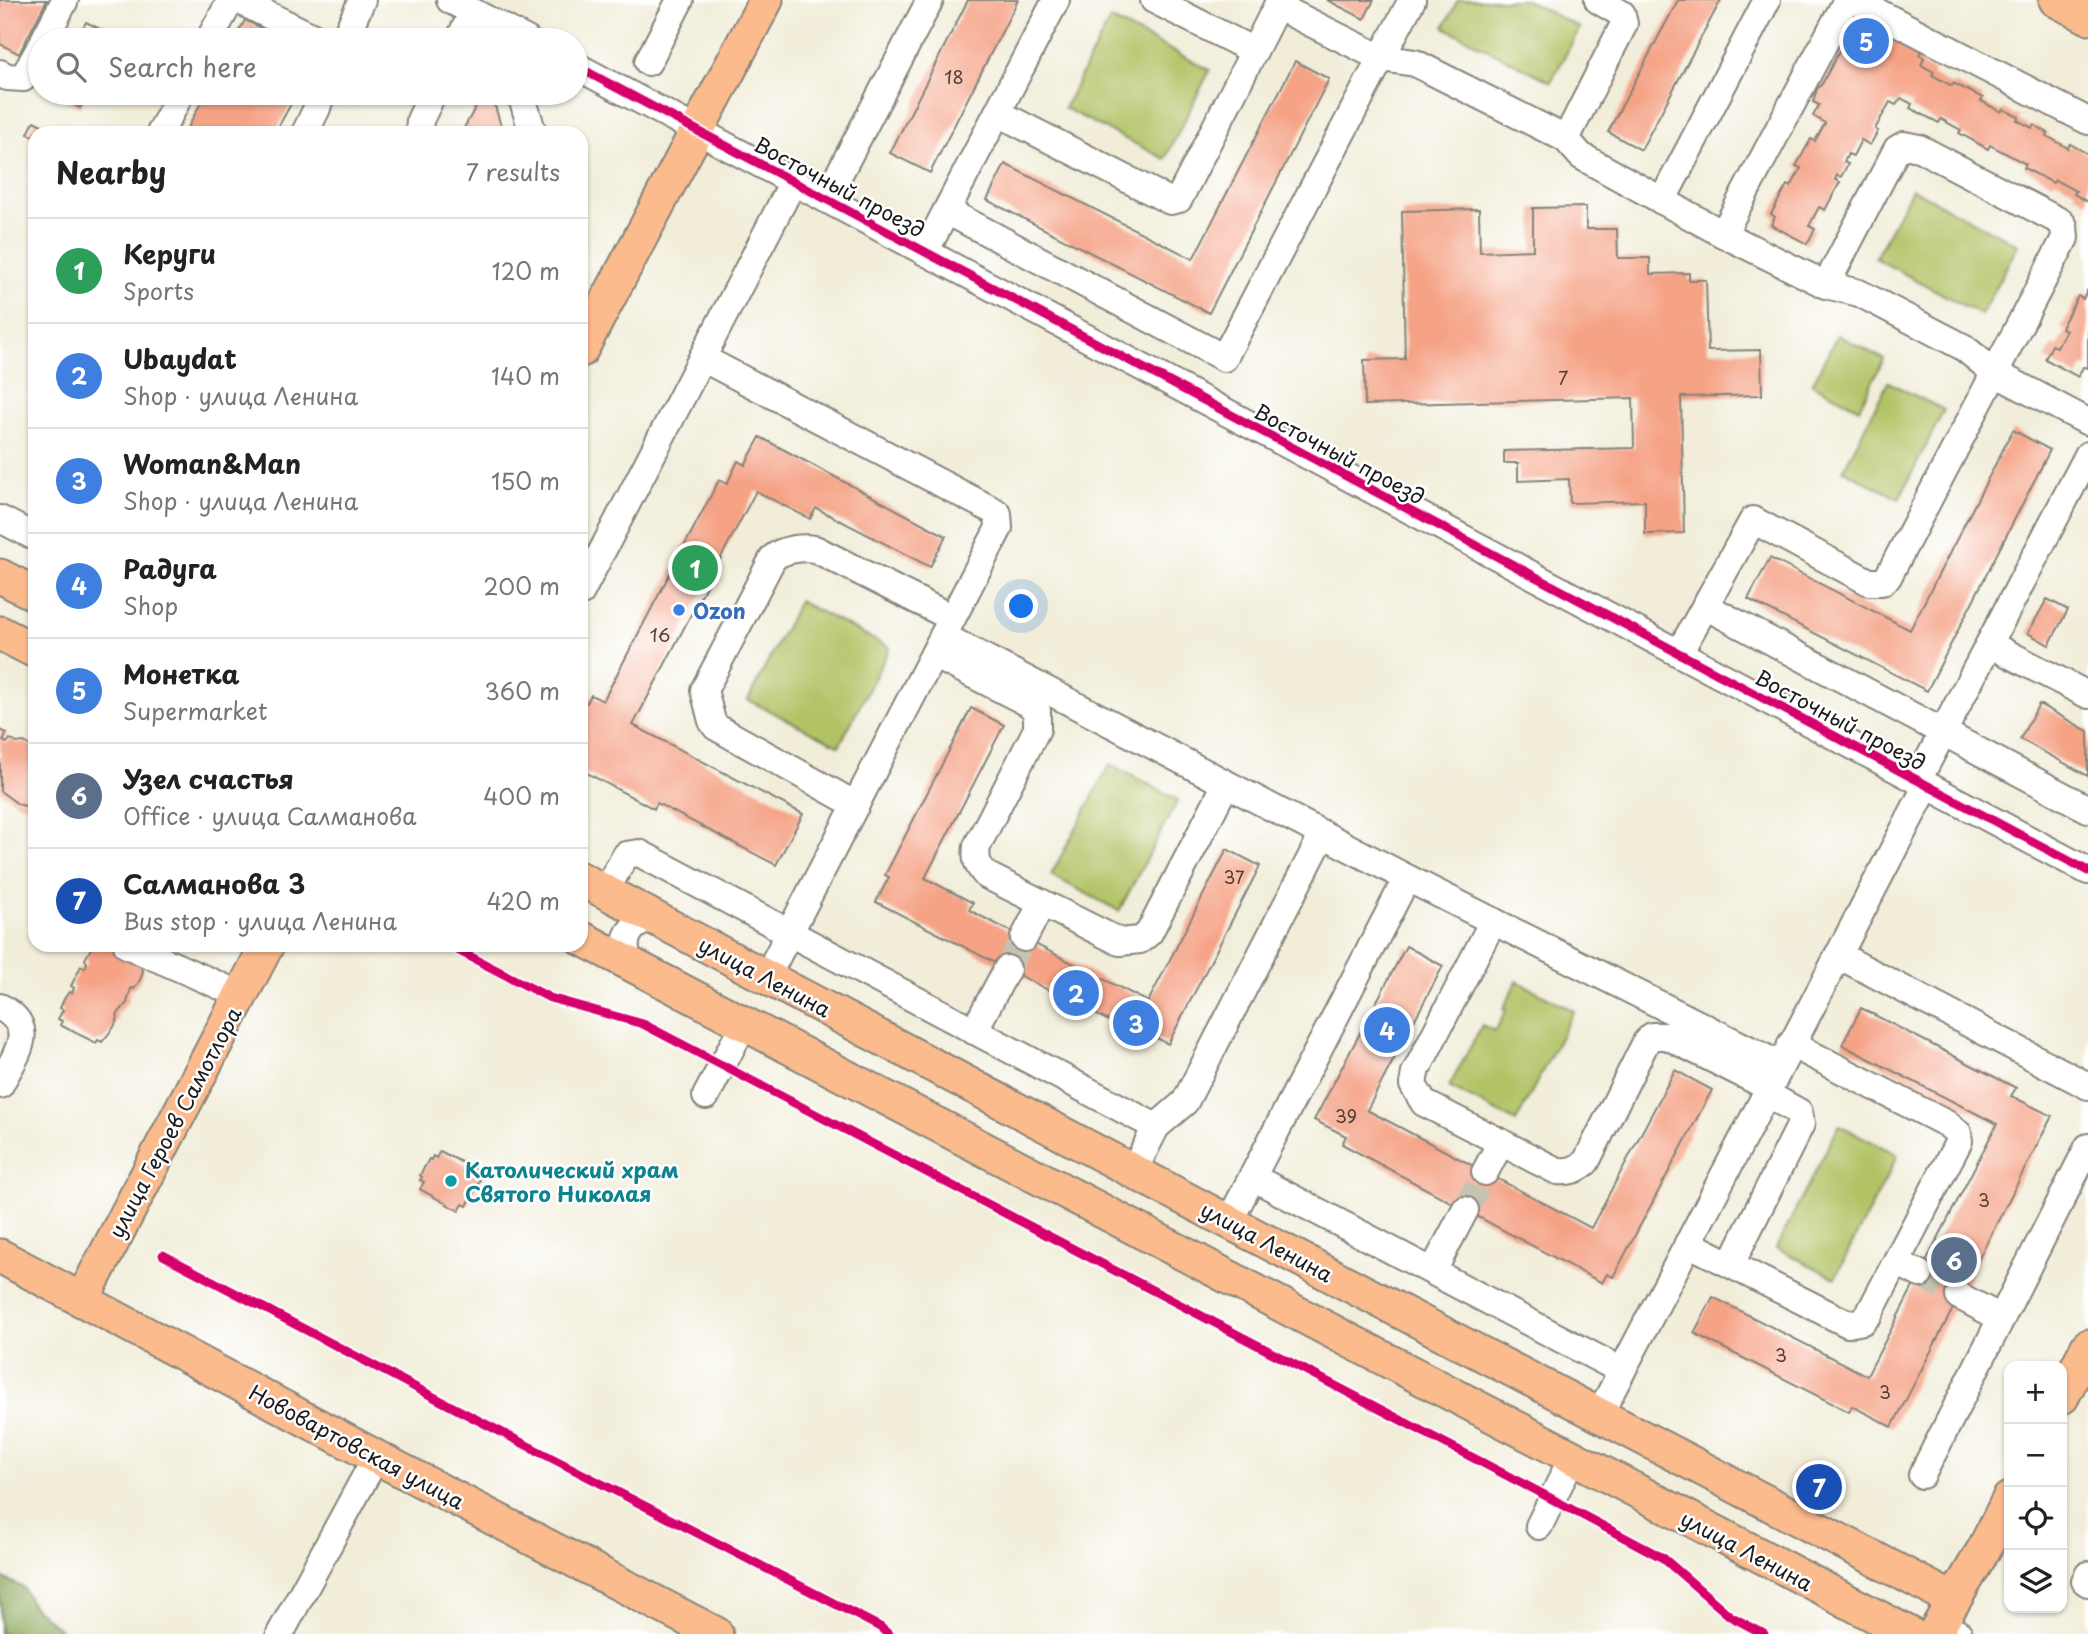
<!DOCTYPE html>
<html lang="en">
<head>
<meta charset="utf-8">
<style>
  :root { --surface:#fff; --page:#f6f6f6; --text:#222; --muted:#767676; --line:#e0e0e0; --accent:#db2777 }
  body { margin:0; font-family:"Playpen Sans",sans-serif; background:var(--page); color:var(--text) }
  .controls { position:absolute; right:21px; bottom:21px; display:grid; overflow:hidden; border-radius:14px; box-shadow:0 2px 5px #0004 }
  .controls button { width:63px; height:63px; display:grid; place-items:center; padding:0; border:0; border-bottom:2px solid var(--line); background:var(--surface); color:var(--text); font:35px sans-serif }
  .you { position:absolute; left:1022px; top:607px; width:24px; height:24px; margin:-18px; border:5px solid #fff; border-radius:50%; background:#1a73e8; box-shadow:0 0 0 10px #1a73e833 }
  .badge { display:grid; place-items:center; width:46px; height:46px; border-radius:50%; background:var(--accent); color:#fff; font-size:23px; font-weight:700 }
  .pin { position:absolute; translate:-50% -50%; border:4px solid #fff; box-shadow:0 2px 7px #0006 }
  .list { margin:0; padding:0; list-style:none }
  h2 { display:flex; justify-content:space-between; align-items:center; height:91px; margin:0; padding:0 28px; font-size:30px }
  h2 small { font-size:23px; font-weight:400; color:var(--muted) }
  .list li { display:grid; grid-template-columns:46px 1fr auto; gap:21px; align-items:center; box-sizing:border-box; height:105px; padding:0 28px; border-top:2px solid var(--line) }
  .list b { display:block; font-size:26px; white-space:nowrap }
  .list p { margin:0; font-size:23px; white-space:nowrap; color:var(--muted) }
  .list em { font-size:23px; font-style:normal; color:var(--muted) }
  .icon { flex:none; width:38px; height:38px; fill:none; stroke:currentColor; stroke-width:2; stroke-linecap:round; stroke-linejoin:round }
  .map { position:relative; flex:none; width:2088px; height:1634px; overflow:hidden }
  .search { position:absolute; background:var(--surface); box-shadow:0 2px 5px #0004; left:28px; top:28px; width:560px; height:77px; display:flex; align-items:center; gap:18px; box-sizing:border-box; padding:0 24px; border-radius:38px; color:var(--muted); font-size:26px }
  .panel { position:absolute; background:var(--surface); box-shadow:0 2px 5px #0004; left:28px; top:126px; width:560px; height:826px; border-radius:21px }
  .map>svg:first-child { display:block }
  .green { fill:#b2c366; stroke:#677041; stroke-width:2 }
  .forest { fill:#8da95b; stroke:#54623c; stroke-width:2 }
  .building { fill:#f5a285 }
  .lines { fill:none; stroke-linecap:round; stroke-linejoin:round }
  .minor-tunnel { stroke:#c6c3b3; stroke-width:26; stroke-dasharray:26 13; stroke-linecap:butt }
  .minor-casing { stroke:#86847a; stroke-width:30 }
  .major-casing { stroke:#86847a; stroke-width:37 }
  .minor { stroke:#fff; stroke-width:26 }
  .major { stroke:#fbbb8d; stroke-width:33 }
  .cycleway-casing { stroke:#fff; stroke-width:13 }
  .cycleway { stroke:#d6006c; stroke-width:9 }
  .shop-dot { fill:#3f7fe0; stroke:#fff; stroke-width:2.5 }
  .culture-dot { fill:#0f9aa8; stroke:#fff; stroke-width:2.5 }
  .labels { text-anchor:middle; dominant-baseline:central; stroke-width:5; stroke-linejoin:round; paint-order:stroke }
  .number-label { font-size:18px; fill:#523e36 }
  .street-label { font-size:21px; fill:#1c1c1c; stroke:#fff }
  .shop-label { font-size:21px; font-weight:bold; fill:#366cbe; stroke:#fff; text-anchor:start }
  .culture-label { font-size:21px; font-weight:bold; fill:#0d838f; stroke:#fff; text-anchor:start }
</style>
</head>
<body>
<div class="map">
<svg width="2088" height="1634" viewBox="0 0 2088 1634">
  <rect width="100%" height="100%" fill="#fff"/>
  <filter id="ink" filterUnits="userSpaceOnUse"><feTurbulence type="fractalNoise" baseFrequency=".0143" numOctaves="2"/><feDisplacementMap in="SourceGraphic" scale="14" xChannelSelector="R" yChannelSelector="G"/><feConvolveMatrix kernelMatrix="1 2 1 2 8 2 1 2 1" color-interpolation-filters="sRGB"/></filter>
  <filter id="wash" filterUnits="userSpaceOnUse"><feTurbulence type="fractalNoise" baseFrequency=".00686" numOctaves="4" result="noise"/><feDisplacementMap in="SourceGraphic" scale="28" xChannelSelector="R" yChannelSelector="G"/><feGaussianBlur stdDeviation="1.57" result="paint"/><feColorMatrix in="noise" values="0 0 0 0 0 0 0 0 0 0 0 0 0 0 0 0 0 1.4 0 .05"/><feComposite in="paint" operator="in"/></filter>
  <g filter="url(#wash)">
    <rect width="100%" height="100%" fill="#f1edd9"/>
    <g class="green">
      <path d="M 1458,0 L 1526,0 L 1580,28 L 1551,82 L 1444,27 Z"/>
      <path d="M 1110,19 L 1210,70 L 1165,159 L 1064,108 Z"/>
      <path d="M 1912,189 L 2018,245 L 1981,315 L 1875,258 Z"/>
      <path d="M 1837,335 L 1884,359 L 1859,408 L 1812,384 Z"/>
      <path d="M 1888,382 L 1944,410 L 1899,499 L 1843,470 Z"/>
      <path d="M 799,601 L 890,648 L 839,746 L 748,700 Z"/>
      <path d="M 1110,764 L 1178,800 L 1119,911 L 1051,875 Z"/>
      <path d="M 1517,981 L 1574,1011 L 1516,1122 L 1449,1087 L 1482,1025 L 1495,1031 L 1506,1011 L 1503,1009 Z"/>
      <path d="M 1839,1125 L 1898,1155 L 1835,1278 L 1776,1248 Z"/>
    </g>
    <path class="forest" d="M 0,1576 L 24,1588 L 32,1606 L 60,1629 L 57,1634 L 0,1634 Z"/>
    <g id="blocks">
      <g class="building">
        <path d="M 0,0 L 47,0 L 19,54 L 0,44 Z"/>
        <path d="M 968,0 L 1018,0 L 930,173 L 890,153 Z"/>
        <path d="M 1327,0 L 1374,0 L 1364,19 Z"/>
        <path d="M 1678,0 L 1721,0 L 1641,150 L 1608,132 Z"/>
        <path d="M 1859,16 L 1923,49 L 1919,55 L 1924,58 L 1921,65 L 1934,72 L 1932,75 L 1952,86 L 1953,83 L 1983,98 L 1981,101 L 2001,112 L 2003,109 L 2019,117 L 2017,120 L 2032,128 L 2034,125 L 2048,133 L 2047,136 L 2068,148 L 2070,144 L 2088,154 L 2088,202 L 2074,194 L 2076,191 L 2055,180 L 2053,183 L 2024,168 L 2026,164 L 1990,145 L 1988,149 L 1959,133 L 1961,130 L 1941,119 L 1939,123 L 1910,108 L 1912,104 L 1901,98 L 1896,105 L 1890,102 L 1875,129 L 1878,131 L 1870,145 L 1861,140 L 1853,156 L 1848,154 L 1844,162 L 1848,164 L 1841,177 L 1837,175 L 1835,179 L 1840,182 L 1825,210 L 1819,207 L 1809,226 L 1815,229 L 1807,244 L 1771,225 L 1775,217 L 1771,214 L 1787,185 L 1791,187 L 1801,168 L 1796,166 L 1811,139 L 1815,141 L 1825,123 L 1813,116 L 1819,105 L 1813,102 L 1817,89 L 1822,84 L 1852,27 L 1854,18 Z"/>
        <path d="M 245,20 L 284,40 L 234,40 Z"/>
        <path d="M 86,22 L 118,38 L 117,40 L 77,40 Z"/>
        <path d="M 1295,61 L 1329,79 L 1209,313 L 987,200 L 1005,164 L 1193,259 Z"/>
        <path d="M 50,93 L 88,93 L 80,108 Z"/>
        <path d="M 206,93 L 297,93 L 275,133 L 185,133 Z"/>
        <path d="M 480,99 L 495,106 L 503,133 L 465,133 L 464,128 Z"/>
        <path d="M 34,121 L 57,133 L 35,133 L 35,137 L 28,134 Z"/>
        <path d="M 1586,207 L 1586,229 L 1617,229 L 1618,258 L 1650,258 L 1650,274 L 1689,273 L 1689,280 L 1706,280 L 1708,351 L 1761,350 L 1762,395 L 1681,397 L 1684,533 L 1645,534 L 1645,501 L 1570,503 L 1569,479 L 1518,481 L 1518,463 L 1504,463 L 1504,451 L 1634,448 L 1633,398 L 1365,405 L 1364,360 L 1405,359 L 1402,211 L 1479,209 L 1480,252 L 1533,250 L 1533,208 Z"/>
        <path d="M 2088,289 L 2088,368 L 2083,367 L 2078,377 L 2045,359 L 2052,345 L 2057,347 L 2066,330 L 2061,328 L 2078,296 L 2083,299 Z"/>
        <path d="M 2013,430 L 2050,450 L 1927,691 L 1748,599 L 1770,558 L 1910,630 Z"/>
        <path d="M 760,437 L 946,536 L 930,567 L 816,508 L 810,519 L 756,491 L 633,725 L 803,814 L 776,865 L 657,803 L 654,809 L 581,770 L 581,700 L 587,703 L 591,695 L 603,701 L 719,480 L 727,484 L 738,461 L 745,465 Z"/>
        <path d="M 2047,599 L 2068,610 L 2049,645 L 2028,633 Z"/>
        <path d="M 2039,704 L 2088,731 L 2088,776 L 2020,739 Z"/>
        <path d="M 971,708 L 1004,725 L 925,878 L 973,903 L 969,910 L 1148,1002 L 1227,849 L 1260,866 L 1168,1044 L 1153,1036 L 1151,1040 L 1143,1036 L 1142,1038 L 876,902 L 889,877 L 885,875 Z"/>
        <path d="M 0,730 L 7,733 L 3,741 L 7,743 L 10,739 L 17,743 L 24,742 L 35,748 L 35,809 L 18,804 L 0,791 Z"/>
        <path d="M 93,945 L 135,945 L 146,960 L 141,969 L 143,971 L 140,980 L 134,989 L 131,988 L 127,1003 L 117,1015 L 118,1017 L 114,1027 L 102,1042 L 98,1040 L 96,1043 L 60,1025 L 62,1021 L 58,1019 L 63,1010 L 60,1008 L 64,999 L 69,992 L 72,993 L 74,988 L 71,986 L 81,966 L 85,968 L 87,963 L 85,959 Z"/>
        <path d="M 1406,946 L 1443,966 L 1367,1110 L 1591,1228 L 1675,1070 L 1712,1090 L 1613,1277 L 1607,1274 L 1602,1283 L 1342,1144 L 1346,1136 L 1314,1120 Z"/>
        <path d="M 1861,1008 L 2016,1088 L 2011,1096 L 2052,1116 L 1892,1427 L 1852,1406 L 1849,1412 L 1694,1333 L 1713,1297 L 1867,1376 L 1997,1124 L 1842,1045 Z"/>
        <path d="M 440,1151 L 480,1172 L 477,1178 L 480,1180 L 467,1206 L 463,1204 L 459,1211 L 420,1189 L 424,1182 L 420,1180 L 422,1177 L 420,1175 L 429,1159 L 431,1160 L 433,1156 L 436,1158 Z"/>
      </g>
    </g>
  </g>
  <g filter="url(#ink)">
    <use href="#blocks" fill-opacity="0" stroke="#86847a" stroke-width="2"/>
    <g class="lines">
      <g class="minor-tunnel">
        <path d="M 1007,969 L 1024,938"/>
        <path d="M 1465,1210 L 1485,1172"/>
        <path d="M 1920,1274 L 1959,1296"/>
      </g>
      <g class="minor-casing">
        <g id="minor">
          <path d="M 238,0 L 319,40"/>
          <path d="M 450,0 L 527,40"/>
          <path d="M 1154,0 L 1254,51"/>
          <path d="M 1412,0 L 1381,58 L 1415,63 L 1566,139 L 1624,24 L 1622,14 L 1598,0"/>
          <path d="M 1854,0 L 2088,121"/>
          <path d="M 44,40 L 65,0"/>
          <path d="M 209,40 L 231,0"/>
          <path d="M 344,40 L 362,0"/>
          <path d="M 459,40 L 473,12"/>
          <path d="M 648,62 L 680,0"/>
          <path d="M 576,66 L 2088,871"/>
          <path d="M 0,73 L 7,77 L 23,78 L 40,48"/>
          <path d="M 517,93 L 523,101 L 533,133"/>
          <path d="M 998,113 L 1170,201 L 1179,199 L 1280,0"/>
          <path d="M 160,133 L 181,93"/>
          <path d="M 305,133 L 317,108 L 322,93"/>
          <path d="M 419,133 L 420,120 L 433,93"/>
          <path d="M 1566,139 L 1581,156 L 1723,234 L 1826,285 L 1859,293 L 1963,347 L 1995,373 L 2088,422"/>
          <path d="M 826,199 L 930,0"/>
          <path d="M 1662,201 L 1767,0"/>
          <path d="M 947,211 L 1224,358 L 1381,58 L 1277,6"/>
          <path d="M 1723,234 L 1847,0"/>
          <path d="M 925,252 L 1056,0"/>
          <path d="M 702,358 L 994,511 L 998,514 L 999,528 L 767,976"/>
          <path d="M 0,519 L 35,537"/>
          <path d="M 581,592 L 793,182"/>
          <path d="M 1705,606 L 2088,809"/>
          <path d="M 943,636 L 1407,878 L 1780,1065"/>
          <path d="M 1989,644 L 2088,695"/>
          <path d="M 1679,653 L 1753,520 L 1869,582 L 1882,582 L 1888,577 L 2065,238 L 2064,226 L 2061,222 L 1919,148 L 1904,145 L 1897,149 L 1826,285"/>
          <path d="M 934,655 L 1028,703 L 1037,711 L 1037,729 L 977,846 C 975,859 977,865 986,875 L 1120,942 L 1140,940 L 1149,933 L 1226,784"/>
          <path d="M 1918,780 L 2088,455"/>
          <path d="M 856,805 L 716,727 L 712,721 L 704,690 L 773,558 C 783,549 802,547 815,549 L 952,618"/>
          <path d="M 605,891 L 626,855 L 639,853 L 1156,1127"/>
          <path d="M 1493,921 L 1415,1073 L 1413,1085 L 1424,1103 L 1557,1171 C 1570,1172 1576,1170 1586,1162 L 1646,1042 L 1652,1036 L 1667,1036 L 1768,1087"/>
          <path d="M 1024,938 L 1042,903"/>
          <path d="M 127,945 L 241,995"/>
          <path d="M 1838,955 L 2088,1086"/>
          <path d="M 632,965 C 617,941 630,920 658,919"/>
          <path d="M 0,1007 C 40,1028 15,1055 0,1085"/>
          <path d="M 974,1031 L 1007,969"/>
          <path d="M 706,1096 L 744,1024"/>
          <path d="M 1134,1170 L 1156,1127 L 1185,1102 L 1323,834"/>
          <path d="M 1485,1172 L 1501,1142"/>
          <path d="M 1252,1177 L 1622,1371"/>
          <path d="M 1229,1222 L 1407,878"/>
          <path d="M 1688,1243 L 1848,1324 L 1863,1321 L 1869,1314 L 1959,1141 L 1958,1133 L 1947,1124 L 1791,1044"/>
          <path d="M 1897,1262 L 1920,1274"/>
          <path d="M 1731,1264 L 1801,1124 L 1799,1112 L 1765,1093"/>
          <path d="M 1433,1271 L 1465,1210"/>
          <path d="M 1959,1296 L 2001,1318"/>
          <path d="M 1599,1415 L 1927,785"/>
          <path d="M 1922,1475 L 2088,1147"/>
          <path d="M 1539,1526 L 1572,1458"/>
          <path d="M 2088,1575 L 2085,1581 L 2088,1583"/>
          <path d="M 1940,1624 L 1959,1634"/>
          <path d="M 280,1634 L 376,1457"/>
        </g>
      </g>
      <g class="major-casing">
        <g id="major">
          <path d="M 2056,0 L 2088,17"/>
          <path d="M 581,350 L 766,0"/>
          <path d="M 0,576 L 35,594"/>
          <path d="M 0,633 L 35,651"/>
          <path d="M 581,879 L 1229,1222 L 1954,1600"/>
          <path d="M 581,938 L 1910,1634"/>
          <path d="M 0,1256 L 376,1457 L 716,1634"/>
          <path d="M 82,1300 L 267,945"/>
          <path d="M 2062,1397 L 2088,1346"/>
          <path d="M 1934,1634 L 1984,1549 L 2009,1499"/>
        </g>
      </g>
      <use href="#minor" class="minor"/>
      <use href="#major" class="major"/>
      <g class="cycleway-casing">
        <g id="cycleway">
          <path d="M 576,66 L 2088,871"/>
          <path d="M 448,945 L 550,998 L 643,1024 L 1552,1499 L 1663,1558 L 1730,1616 L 1764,1634"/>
          <path d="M 163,1255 L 468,1415 L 880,1627 L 888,1634"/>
        </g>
      </g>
      <use href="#cycleway" class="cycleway"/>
    </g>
  </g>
  <circle class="shop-dot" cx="679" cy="610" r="7"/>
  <circle class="culture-dot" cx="451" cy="1181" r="7"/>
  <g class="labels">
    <g class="number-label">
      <text x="954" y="76">18</text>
      <text x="1563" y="377">7</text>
      <text x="660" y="634">16</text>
      <text x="1234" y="876">37</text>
      <text x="1346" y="1115">39</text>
      <text x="1984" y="1199">3</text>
      <text x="1781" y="1354">3</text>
      <text x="1885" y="1391">3</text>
    </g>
    <g class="street-label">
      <text transform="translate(840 186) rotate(28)">Восточный проезд</text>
      <text transform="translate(1340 453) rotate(28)">Восточный проезд</text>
      <text transform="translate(1841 719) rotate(28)">Восточный проезд</text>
      <text transform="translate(765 976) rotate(28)">улица Ленина</text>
      <text transform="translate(174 1122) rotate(-62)">улица Героев Самотлора</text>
      <text transform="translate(1267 1241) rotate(28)">улица Ленина</text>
      <text transform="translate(357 1446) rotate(28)">Нововартовская улица</text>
      <text transform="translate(1747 1550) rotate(28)">улица Ленина</text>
    </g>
    <g class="shop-label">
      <text x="693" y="610">Ozon</text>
    </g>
    <g class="culture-label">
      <text x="465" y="1169">Католический храм<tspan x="465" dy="24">Святого Николая</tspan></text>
    </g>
  </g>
</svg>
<div class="controls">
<button>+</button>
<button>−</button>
<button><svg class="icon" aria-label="locate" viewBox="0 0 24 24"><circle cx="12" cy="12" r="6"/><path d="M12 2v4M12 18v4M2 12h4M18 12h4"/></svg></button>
<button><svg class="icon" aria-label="layers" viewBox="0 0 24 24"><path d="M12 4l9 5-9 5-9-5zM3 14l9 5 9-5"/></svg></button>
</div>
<div class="you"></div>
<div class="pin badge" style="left:695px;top:568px;background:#2e9e5b">1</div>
<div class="pin badge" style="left:1076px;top:993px;background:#3f7fe0">2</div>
<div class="pin badge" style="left:1136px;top:1023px;background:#3f7fe0">3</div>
<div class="pin badge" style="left:1387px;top:1030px;background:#3f7fe0">4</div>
<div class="pin badge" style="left:1866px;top:41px;background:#3f7fe0">5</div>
<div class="pin badge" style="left:1954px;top:1260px;background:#5c6f8a">6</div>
<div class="pin badge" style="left:1819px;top:1487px;background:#1a4fb4">7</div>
<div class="search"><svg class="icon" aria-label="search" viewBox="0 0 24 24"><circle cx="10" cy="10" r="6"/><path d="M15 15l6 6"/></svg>Search here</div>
<section class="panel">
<h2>Nearby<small>7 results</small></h2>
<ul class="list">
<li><span class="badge" style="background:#2e9e5b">1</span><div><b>Керуги</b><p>Sports</p></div><em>120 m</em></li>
<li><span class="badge" style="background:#3f7fe0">2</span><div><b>Ubaydat</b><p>Shop · улица Ленина</p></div><em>140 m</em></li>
<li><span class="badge" style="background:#3f7fe0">3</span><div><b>Woman&amp;Man</b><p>Shop · улица Ленина</p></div><em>150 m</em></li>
<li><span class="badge" style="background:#3f7fe0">4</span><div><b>Радуга</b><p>Shop</p></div><em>200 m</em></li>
<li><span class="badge" style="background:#3f7fe0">5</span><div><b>Монетка</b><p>Supermarket</p></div><em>360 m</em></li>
<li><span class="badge" style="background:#5c6f8a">6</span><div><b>Узел счастья</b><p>Office · улица Салманова</p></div><em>400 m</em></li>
<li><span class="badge" style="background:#1a4fb4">7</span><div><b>Салманова 3</b><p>Bus stop · улица Ленина</p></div><em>420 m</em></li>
</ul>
</section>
</div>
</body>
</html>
